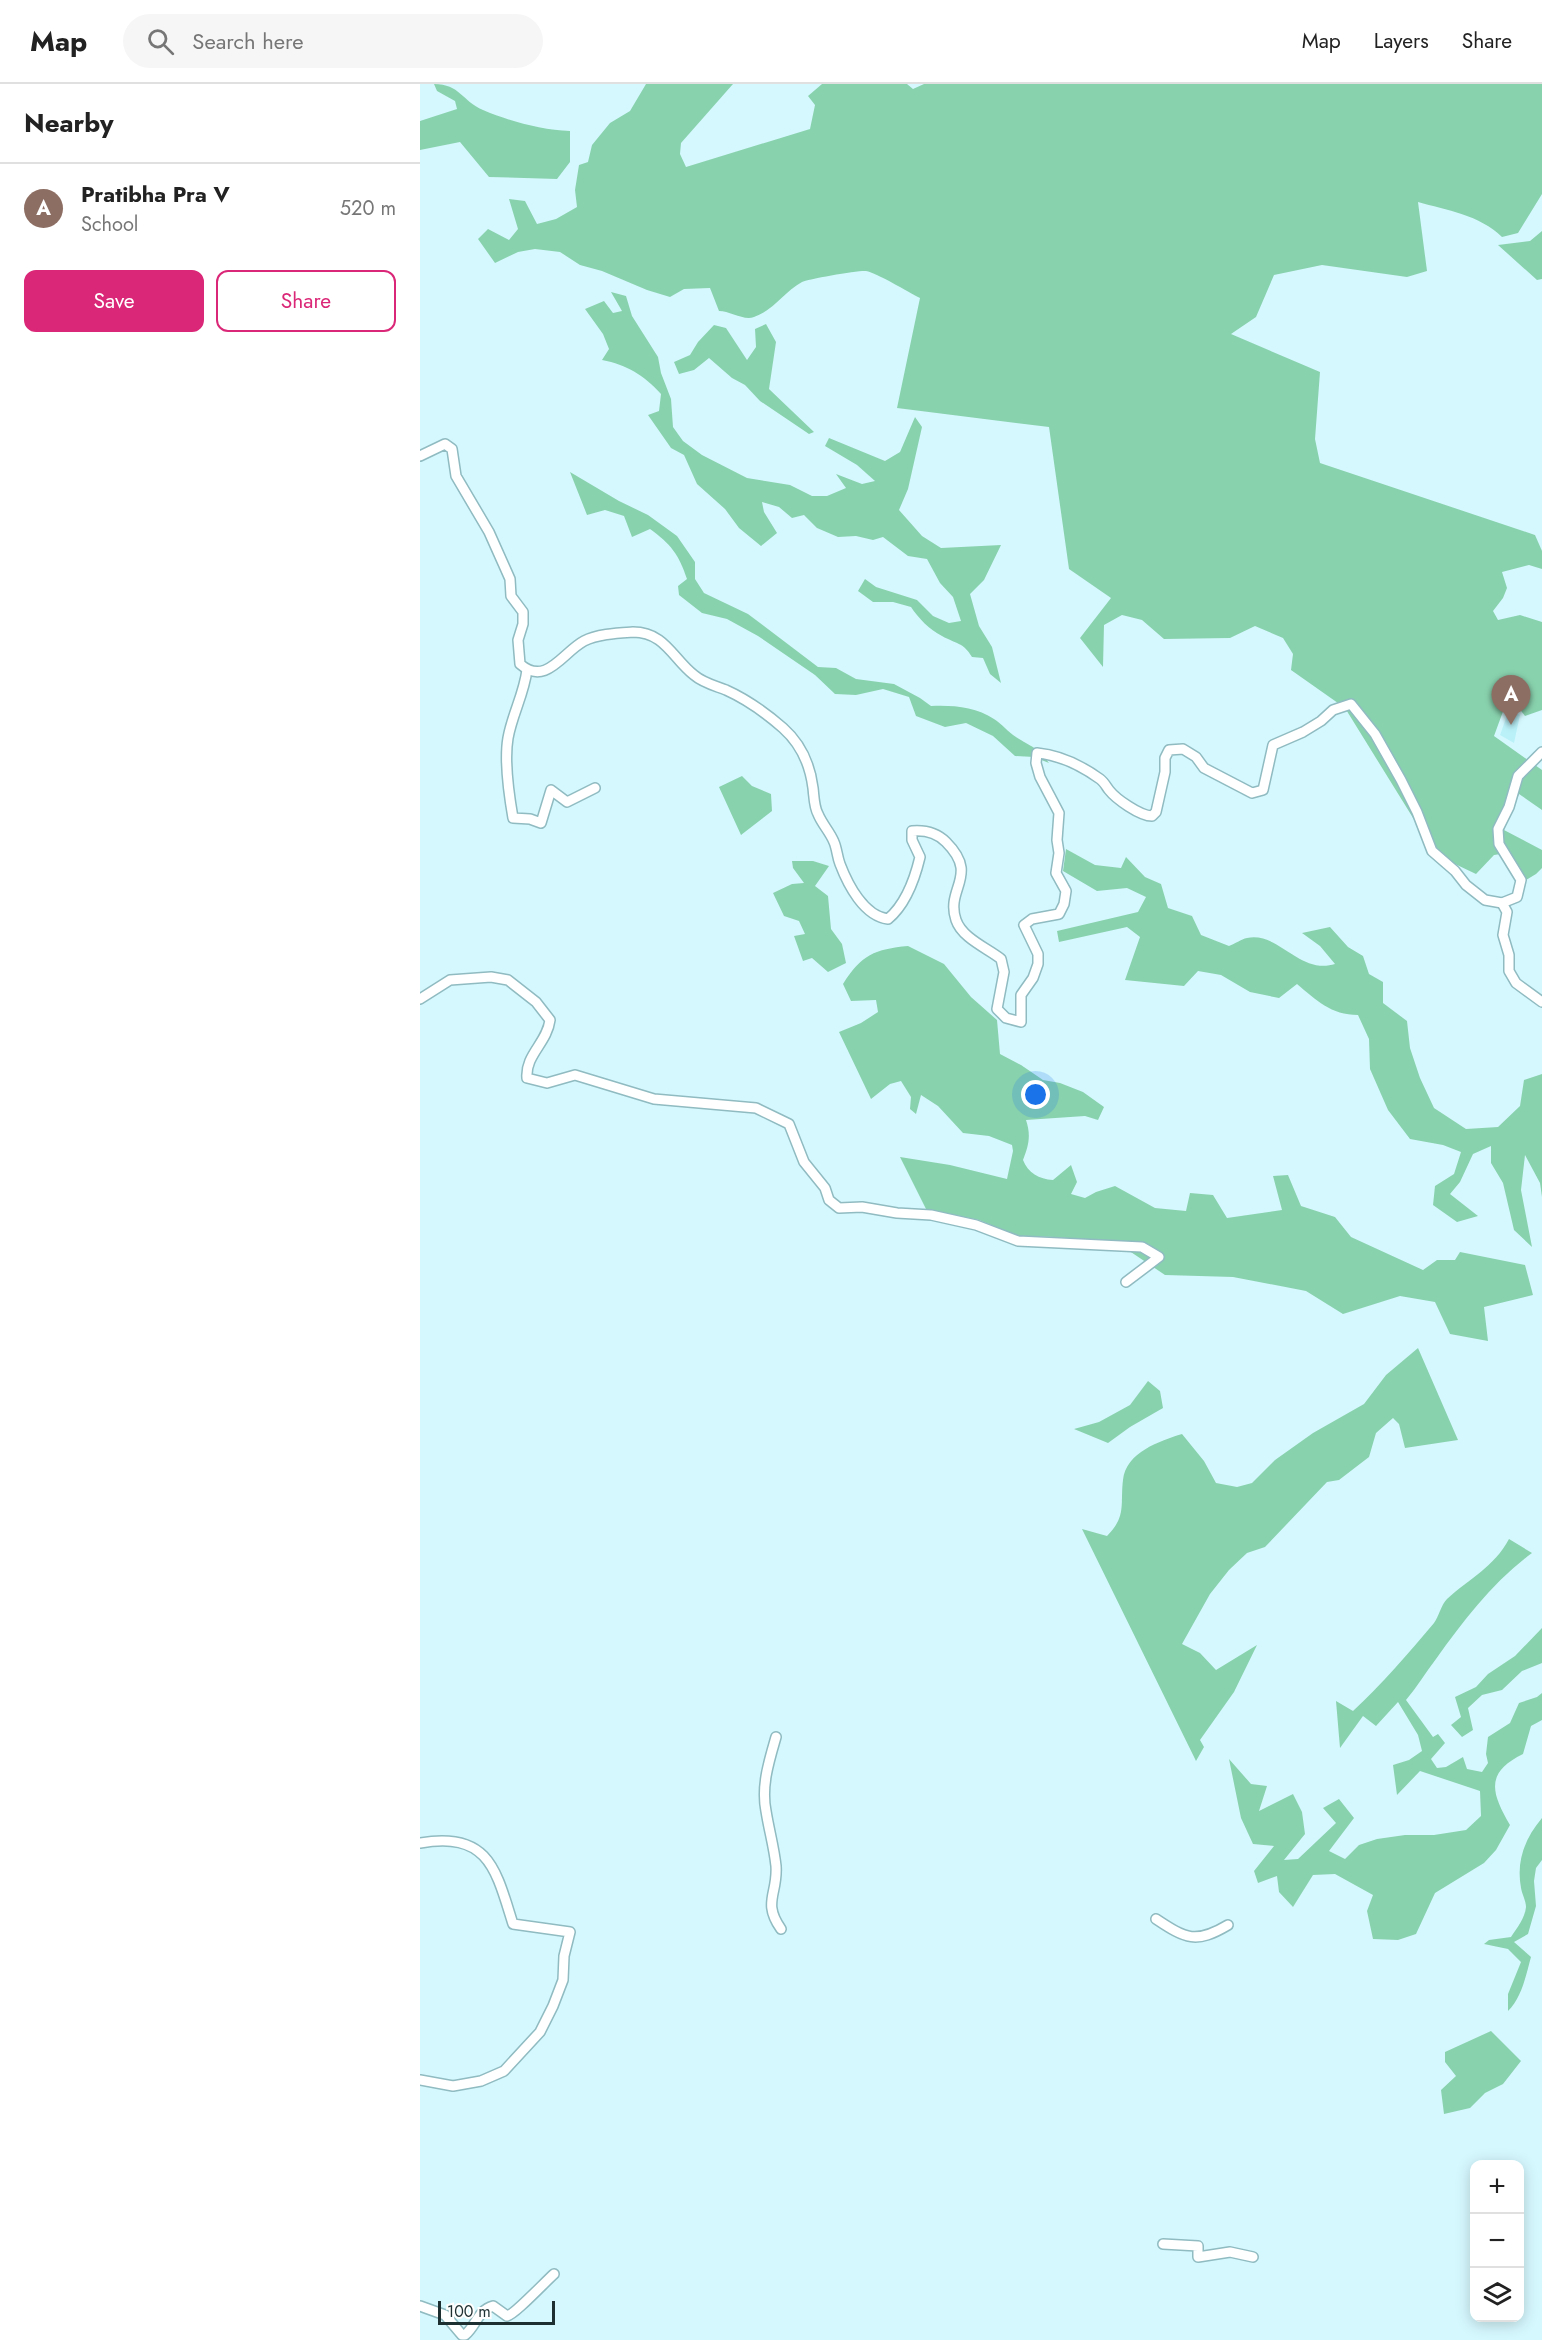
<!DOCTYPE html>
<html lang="en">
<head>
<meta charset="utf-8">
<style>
  :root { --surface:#fff; --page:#f6f6f6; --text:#222; --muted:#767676; --line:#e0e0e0; --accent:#db2777 }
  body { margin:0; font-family:Jost,sans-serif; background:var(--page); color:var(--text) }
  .controls { position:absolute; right:18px; bottom:18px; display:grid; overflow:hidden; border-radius:12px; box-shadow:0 3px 15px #0003 }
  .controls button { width:54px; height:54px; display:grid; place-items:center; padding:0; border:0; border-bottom:2px solid var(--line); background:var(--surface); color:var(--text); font:30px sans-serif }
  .scale { position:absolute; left:18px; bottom:15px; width:117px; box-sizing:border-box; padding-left:6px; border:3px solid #1d2f31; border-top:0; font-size:16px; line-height:21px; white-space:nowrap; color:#1d2f31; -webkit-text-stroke:4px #fefefe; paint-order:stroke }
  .you { position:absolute; left:616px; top:1011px; width:21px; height:21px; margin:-15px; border:4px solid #fff; border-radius:50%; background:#1a73e8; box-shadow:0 0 0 9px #1a73e833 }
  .badge { display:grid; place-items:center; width:39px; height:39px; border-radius:50%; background:var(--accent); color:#fff; font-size:20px; font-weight:700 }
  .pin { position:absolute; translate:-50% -50px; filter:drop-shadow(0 2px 3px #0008) }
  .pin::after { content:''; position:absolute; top:32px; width:21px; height:18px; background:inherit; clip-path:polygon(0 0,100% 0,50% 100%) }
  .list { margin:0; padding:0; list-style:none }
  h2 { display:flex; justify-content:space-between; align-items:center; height:78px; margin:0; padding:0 24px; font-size:26px }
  h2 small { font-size:20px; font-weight:400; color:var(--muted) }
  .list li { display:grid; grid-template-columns:39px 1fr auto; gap:18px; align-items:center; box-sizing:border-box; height:90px; padding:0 24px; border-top:2px solid var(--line) }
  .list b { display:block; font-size:22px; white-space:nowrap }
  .list p { margin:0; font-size:20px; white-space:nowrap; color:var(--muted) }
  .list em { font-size:20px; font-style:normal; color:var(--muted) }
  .actions { display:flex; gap:12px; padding:18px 24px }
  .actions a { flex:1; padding:14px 0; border:2px solid var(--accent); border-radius:12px; text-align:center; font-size:21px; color:var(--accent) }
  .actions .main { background:var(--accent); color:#fff }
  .icon { flex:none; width:33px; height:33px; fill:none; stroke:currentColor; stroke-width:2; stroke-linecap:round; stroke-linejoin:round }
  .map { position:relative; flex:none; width:1122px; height:2256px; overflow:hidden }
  header { display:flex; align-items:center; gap:36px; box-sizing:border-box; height:84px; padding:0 30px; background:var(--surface); border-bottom:2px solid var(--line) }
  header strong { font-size:28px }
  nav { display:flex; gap:33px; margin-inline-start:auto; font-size:21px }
  .search { width:420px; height:54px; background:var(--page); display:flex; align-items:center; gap:15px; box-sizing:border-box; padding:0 21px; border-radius:33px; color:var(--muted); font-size:22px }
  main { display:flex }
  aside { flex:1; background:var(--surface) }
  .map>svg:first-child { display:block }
  .built { fill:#baf1f9 }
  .green { fill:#89d2ae }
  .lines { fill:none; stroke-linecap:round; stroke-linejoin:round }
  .minor-casing { stroke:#8fbbc1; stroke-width:12 }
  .minor { stroke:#fff; stroke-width:9 }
</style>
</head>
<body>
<header>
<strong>Map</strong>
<div class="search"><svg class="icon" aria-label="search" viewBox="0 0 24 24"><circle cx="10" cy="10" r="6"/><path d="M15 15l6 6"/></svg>Search here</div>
<nav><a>Map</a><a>Layers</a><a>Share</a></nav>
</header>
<main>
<aside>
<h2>Nearby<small></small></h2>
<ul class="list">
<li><span class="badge" style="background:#8d6e63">A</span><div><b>Pratibha Pra V</b><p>School</p></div><em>520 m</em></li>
</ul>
<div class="actions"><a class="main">Save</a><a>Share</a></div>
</aside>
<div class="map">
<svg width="1122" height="2256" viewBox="0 0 1122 2256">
  <rect width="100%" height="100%" fill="#d5f8fe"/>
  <path class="built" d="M 1089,626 L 1100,631 L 1094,659 L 1080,651 Z"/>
  <g class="green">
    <path d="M 14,0 C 40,0 42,17 63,26 C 89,37 121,46 150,47 L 150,78 L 137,95 L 69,93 L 40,58 L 0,66 L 0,37 L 37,25 L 35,17 L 17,7 Z"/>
    <path d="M 226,0 L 313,0 L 261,59 L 260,70 L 266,83 L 390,45 L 395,21 L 388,12 L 402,0 L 487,0 L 493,5 L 504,0 L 1122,0 L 1122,110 L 1098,149 L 1082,153 C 1060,131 1026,126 998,118 L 1007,187 L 987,193 L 902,181 L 854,191 L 836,233 L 811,250 L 900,288 L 895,355 L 900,379 L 1115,451 L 1122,467 L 1122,485 L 1109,481 L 1082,488 L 1087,504 L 1083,514 L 1073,527 L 1078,536 L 1100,531 L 1122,538 L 1122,626 L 1105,632 L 1089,611 L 1074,652 L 1122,686 L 1122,726 L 1099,710 L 1084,746 L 1122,766 L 1122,784 L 1116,790 L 1098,801 L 1088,769 L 1074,771 L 1056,790 L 1016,771 L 925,624 L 871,586 L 873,570 L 863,554 L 835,542 L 810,554 L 744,555 L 722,536 L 702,531 L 684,541 L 683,583 L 660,554 L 691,514 L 649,485 L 629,343 L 477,324 L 500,214 C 488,208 457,189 446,187 C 440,186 387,195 382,198 C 364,208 354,226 334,233 C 324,237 310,227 299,227 L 290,204 L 264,205 L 250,213 L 227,206 L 182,187 L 160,181 L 140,168 L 115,165 L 98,168 L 75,179 L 58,155 L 68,145 L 89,156 L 98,145 L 89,115 L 105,117 L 117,140 L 136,135 L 157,123 L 155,106 L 159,81 L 168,78 L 172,61 L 190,39 L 210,27 Z"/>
    <path d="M 1122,147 L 1122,195 L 1117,196 L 1078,161 L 1110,157 Z"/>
    <path d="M 191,208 L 206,212 L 212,232 L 238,273 L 241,289 L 251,315 L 253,343 L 263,357 L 282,371 L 327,394 L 370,401 L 392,412 L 407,412 L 426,404 L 416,390 L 442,400 L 455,397 L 437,381 L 405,362 L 409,354 L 465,377 L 480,368 L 495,333 L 502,343 L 488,405 L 479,426 L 502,452 L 521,464 L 581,461 L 564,496 L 550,510 L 559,542 L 572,563 L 581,599 L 570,590 L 563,574 L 552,573 C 543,558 536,560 522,552 C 509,545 499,535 491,523 L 473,518 L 453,518 L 438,507 L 445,495 L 456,503 L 497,516 L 513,532 L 529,539 L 541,537 L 533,513 L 520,499 L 507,475 L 488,472 L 463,453 L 453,456 L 436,452 L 418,453 L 397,444 L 384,431 L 372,434 L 359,423 L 342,418 L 344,428 L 357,449 L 341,462 L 319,444 L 305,425 L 277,400 L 264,371 L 251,364 L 228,331 L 239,327 L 241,310 C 224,291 207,281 182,276 L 189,265 L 183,250 L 165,225 L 184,217 L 193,229 L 202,227 Z"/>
    <path d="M 346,240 L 356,258 L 349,305 L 394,348 L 389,350 L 340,317 L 325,301 L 312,294 L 289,274 L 274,286 L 259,290 L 254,278 L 270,271 L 278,258 L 294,241 L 306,244 L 327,276 L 336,263 L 335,245 Z"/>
    <path d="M 150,388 L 199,417 L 228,431 L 257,452 L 275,478 L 275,495 L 284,509 L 328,530 L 398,583 L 416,584 L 436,595 L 474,600 L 500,614 L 511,622 C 533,621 556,623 574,635 C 582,640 588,648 596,653 C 611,663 618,663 629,679 L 614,673 L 595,672 L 573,652 L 546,639 L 525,643 L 496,632 L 489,613 L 463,605 L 436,611 L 415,610 L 395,591 L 338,552 L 307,535 L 282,529 L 259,511 L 258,502 L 267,495 C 259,471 251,460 230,445 L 212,453 L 204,432 L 185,426 L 167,431 Z"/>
    <path d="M 322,692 L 332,702 L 351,710 L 352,727 L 321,751 L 299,703 Z"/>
    <path d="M 646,765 L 675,781 L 701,784 L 706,773 L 725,793 L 741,800 L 748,824 L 772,832 L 781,851 L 809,862 C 815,860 821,855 827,854 C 858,847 880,891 915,880 L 900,862 L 882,849 L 910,843 L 928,863 L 943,872 L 949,890 L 963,898 L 963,919 L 987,937 L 990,964 L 1000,994 L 1014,1024 L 1046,1045 L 1078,1043 L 1100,1022 L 1104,996 L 1122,990 L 1122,1113 L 1120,1099 L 1105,1071 L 1101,1106 L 1112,1163 L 1094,1146 L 1083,1099 L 1071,1079 L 1071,1062 L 1053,1070 L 1040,1098 L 1030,1110 L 1058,1132 L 1037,1138 L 1013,1121 L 1015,1102 L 1034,1090 L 1041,1068 L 1023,1061 L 990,1055 L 968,1026 L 950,985 L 949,955 L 938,931 C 911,931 896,916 877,900 L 859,914 L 830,908 L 801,891 L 778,887 L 764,902 L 705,896 L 720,853 L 707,843 L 639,858 L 637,847 L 718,828 L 726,813 L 707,804 L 677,807 L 643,787 Z"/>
    <path d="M 372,777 L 393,777 L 409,782 L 395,802 L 408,812 L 411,845 L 422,860 L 426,879 L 408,888 L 392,874 L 383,877 L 374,852 L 385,850 L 379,837 L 364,832 L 353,809 L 372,800 L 384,799 L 373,784 Z"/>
    <path d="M 488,862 L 524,880 L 551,913 L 577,936 L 580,970 L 601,981 L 623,996 L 640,999 L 663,1008 L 684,1023 L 678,1036 L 665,1032 L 606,1036 C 611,1051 609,1061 603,1076 C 608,1089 619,1095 633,1096 L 651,1081 L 657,1098 L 651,1110 L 665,1114 L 676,1108 L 695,1102 L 735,1124 L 766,1127 L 770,1109 L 793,1111 L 807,1134 L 862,1126 L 853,1092 L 868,1091 L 881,1122 L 915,1133 L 931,1153 L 1003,1186 L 1017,1176 L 1035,1176 L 1040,1168 L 1105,1181 L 1113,1211 L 1064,1223 L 1068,1257 L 1030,1250 L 1015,1218 L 980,1212 L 923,1230 L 886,1207 L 813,1193 L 745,1191 L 696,1158 L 634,1153 L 598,1152 L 559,1136 L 506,1125 L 480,1073 L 530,1081 L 587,1095 L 593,1067 L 592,1061 L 569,1052 L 543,1049 L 518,1022 L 501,1011 L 496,1030 L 490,1025 L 491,1013 L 481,997 L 470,1000 L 451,1015 L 419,948 L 441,939 L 458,928 L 456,916 L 431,917 L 423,900 C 441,871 455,865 488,862 Z"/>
    <path d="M 998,1264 L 1038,1356 L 985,1364 L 979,1340 L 973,1334 L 956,1349 L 949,1373 L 919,1396 L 907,1398 L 845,1463 L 827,1469 L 809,1486 L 790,1510 L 762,1560 L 780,1569 L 796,1586 L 837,1561 L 814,1608 L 780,1656 L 784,1663 L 776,1677 L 662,1445 L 687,1452 C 707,1432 700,1420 703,1396 C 706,1368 740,1357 762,1350 L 784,1377 L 796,1399 L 817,1403 L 832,1399 L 855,1376 L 893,1349 L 944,1320 L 966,1291 Z"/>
    <path d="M 728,1297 L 740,1307 L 743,1324 L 710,1343 L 688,1359 L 654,1345 L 679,1338 L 710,1321 Z"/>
    <path d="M 1089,1455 L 1112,1469 C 1073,1498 1044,1536 1016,1575 C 1006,1588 997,1603 986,1616 L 1013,1653 L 1018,1650 L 1025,1659 L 1011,1675 L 1017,1684 L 1026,1683 L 1043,1673 L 1047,1685 L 1062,1688 L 1068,1679 L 1066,1670 L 1068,1653 L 1090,1639 L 1099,1619 L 1117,1613 L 1122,1609 L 1122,1636 L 1111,1642 L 1103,1670 C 1065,1689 1071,1708 1090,1741 L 1076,1766 L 1064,1779 L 1015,1809 L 996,1850 L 978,1856 L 953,1855 L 947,1827 L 953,1811 L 915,1790 L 893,1791 L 873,1823 L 859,1808 L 857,1792 L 838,1799 L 834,1787 L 854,1762 L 833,1760 L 821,1734 L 809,1675 L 831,1700 L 847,1702 L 839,1727 L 873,1710 L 882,1728 L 885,1750 L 864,1776 L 878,1775 L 916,1739 L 903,1724 L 919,1715 L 934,1734 L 909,1767 L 925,1775 L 939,1761 L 957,1755 L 985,1751 L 1014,1751 L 1046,1746 L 1061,1732 L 1060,1707 L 1000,1687 L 977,1711 L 973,1681 L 989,1676 L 1002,1667 L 998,1651 L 978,1618 L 956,1642 L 943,1632 L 920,1664 L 916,1617 L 933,1627 C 962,1600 988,1570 1014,1539 C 1019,1532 1021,1521 1027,1515 C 1050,1494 1074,1483 1089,1455 Z"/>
    <path d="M 1122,1544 L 1122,1579 L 1102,1587 L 1082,1606 L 1062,1611 L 1048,1624 L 1053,1646 L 1042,1653 L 1031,1641 L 1041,1633 L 1035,1613 L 1056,1603 L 1068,1590 L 1095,1572 Z"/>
    <path d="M 1122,1734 L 1122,1776 L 1116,1784 L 1114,1797 L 1116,1822 L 1108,1850 L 1094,1858 L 1111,1873 C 1106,1891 1102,1913 1088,1927 L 1088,1910 L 1101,1878 L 1088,1865 L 1064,1860 L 1069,1856 L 1091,1853 C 1097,1844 1105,1834 1106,1823 C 1106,1817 1102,1810 1101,1804 C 1096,1777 1105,1754 1122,1734 Z"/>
    <path d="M 1071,1947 L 1101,1977 L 1083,2000 L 1065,2009 L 1050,2024 L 1024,2030 L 1021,2006 L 1036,1992 L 1025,1978 L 1025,1968 Z"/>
  </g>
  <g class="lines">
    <g class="minor-casing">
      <g id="minor">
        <path d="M 0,372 L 25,360 L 32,365 L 36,392 L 69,448 L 90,495 L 91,512 L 103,528 L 103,540 L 98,556 L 100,580 C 126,603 143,568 164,557 C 177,550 198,549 213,548 C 245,548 253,575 274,591 C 283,599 296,602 306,606 C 326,615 347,630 363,644 C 381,660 390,680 393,704 C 394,712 394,723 398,730 C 402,740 410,748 414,758 C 417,765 417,772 420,780 C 428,801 444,832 468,835 C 485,821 495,794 500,773 L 492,756 L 492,747 C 504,746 517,749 526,758 C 560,792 525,804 536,836 C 542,854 567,864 581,875 L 584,888 L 577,925 L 586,934 L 601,938 L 601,911 L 613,894 L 618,880 L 618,870 L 604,841 L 612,835 L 639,830 L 644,820 L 646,807 L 636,789 L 639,769 L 637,756 L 639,729 L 620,693 L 616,679 L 617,669 C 639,671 662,682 680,695 C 684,698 686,702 689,706 C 696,715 720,732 732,732 L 736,728 L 745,688 L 745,674 L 749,666 L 763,665 L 776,673 L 784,684 L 832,709 L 843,706 L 853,661 L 883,648 L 901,637 L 913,626 L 931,620 L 955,650 L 981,696 L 997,728 L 1012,767 L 1035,787 L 1046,801 L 1065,816 L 1082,819"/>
        <path d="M 107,586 C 104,610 92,631 88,654 C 84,677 89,711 93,734 L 110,735 L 121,739 L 131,706 L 147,718 L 175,704"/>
        <path d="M 1122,668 L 1098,692 L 1089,723 L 1078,745 L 1079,760 L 1101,796 L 1097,813 L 1082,819 L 1087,828 L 1083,851 L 1089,871 L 1089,887 L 1096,899 L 1122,918"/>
        <path d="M 0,915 L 30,896 L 71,893 L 88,896 L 116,918 L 130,936 C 127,959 105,971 107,994 L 127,999 L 155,991 L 234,1015 L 336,1024 L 369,1040 L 384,1078 L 405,1104 L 409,1116 L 419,1124 L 442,1123 L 477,1129 L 511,1131 L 556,1141 L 598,1157 L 722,1163 L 739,1173 L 706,1198"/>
        <path d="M 356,1653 C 349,1677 341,1702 346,1727 C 349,1746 354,1763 356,1782 C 358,1810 342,1818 361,1845"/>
        <path d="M 0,1759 C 69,1747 76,1786 93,1840 L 150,1848 L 144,1872 L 143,1896 L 133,1922 L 120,1948 L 84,1987 L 61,1997 L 33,2002 L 0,1996"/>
        <path d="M 736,1835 C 766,1855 776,1860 808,1841"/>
        <path d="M 743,2160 L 778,2162 L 778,2173 L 810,2168 L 833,2173"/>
        <path d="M 0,2222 L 25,2231 L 42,2251 L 45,2251 C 56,2242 58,2226 73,2222 L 87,2232 C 94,2231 125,2198 134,2190"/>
      </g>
    </g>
    <use href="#minor" class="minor"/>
  </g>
</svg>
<div class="controls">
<button>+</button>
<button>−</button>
<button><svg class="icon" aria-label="layers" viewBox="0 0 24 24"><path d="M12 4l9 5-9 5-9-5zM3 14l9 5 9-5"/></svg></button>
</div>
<div class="scale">100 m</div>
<div class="you"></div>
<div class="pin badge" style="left:1091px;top:641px;background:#8d6e63">A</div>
</div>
</main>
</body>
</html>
